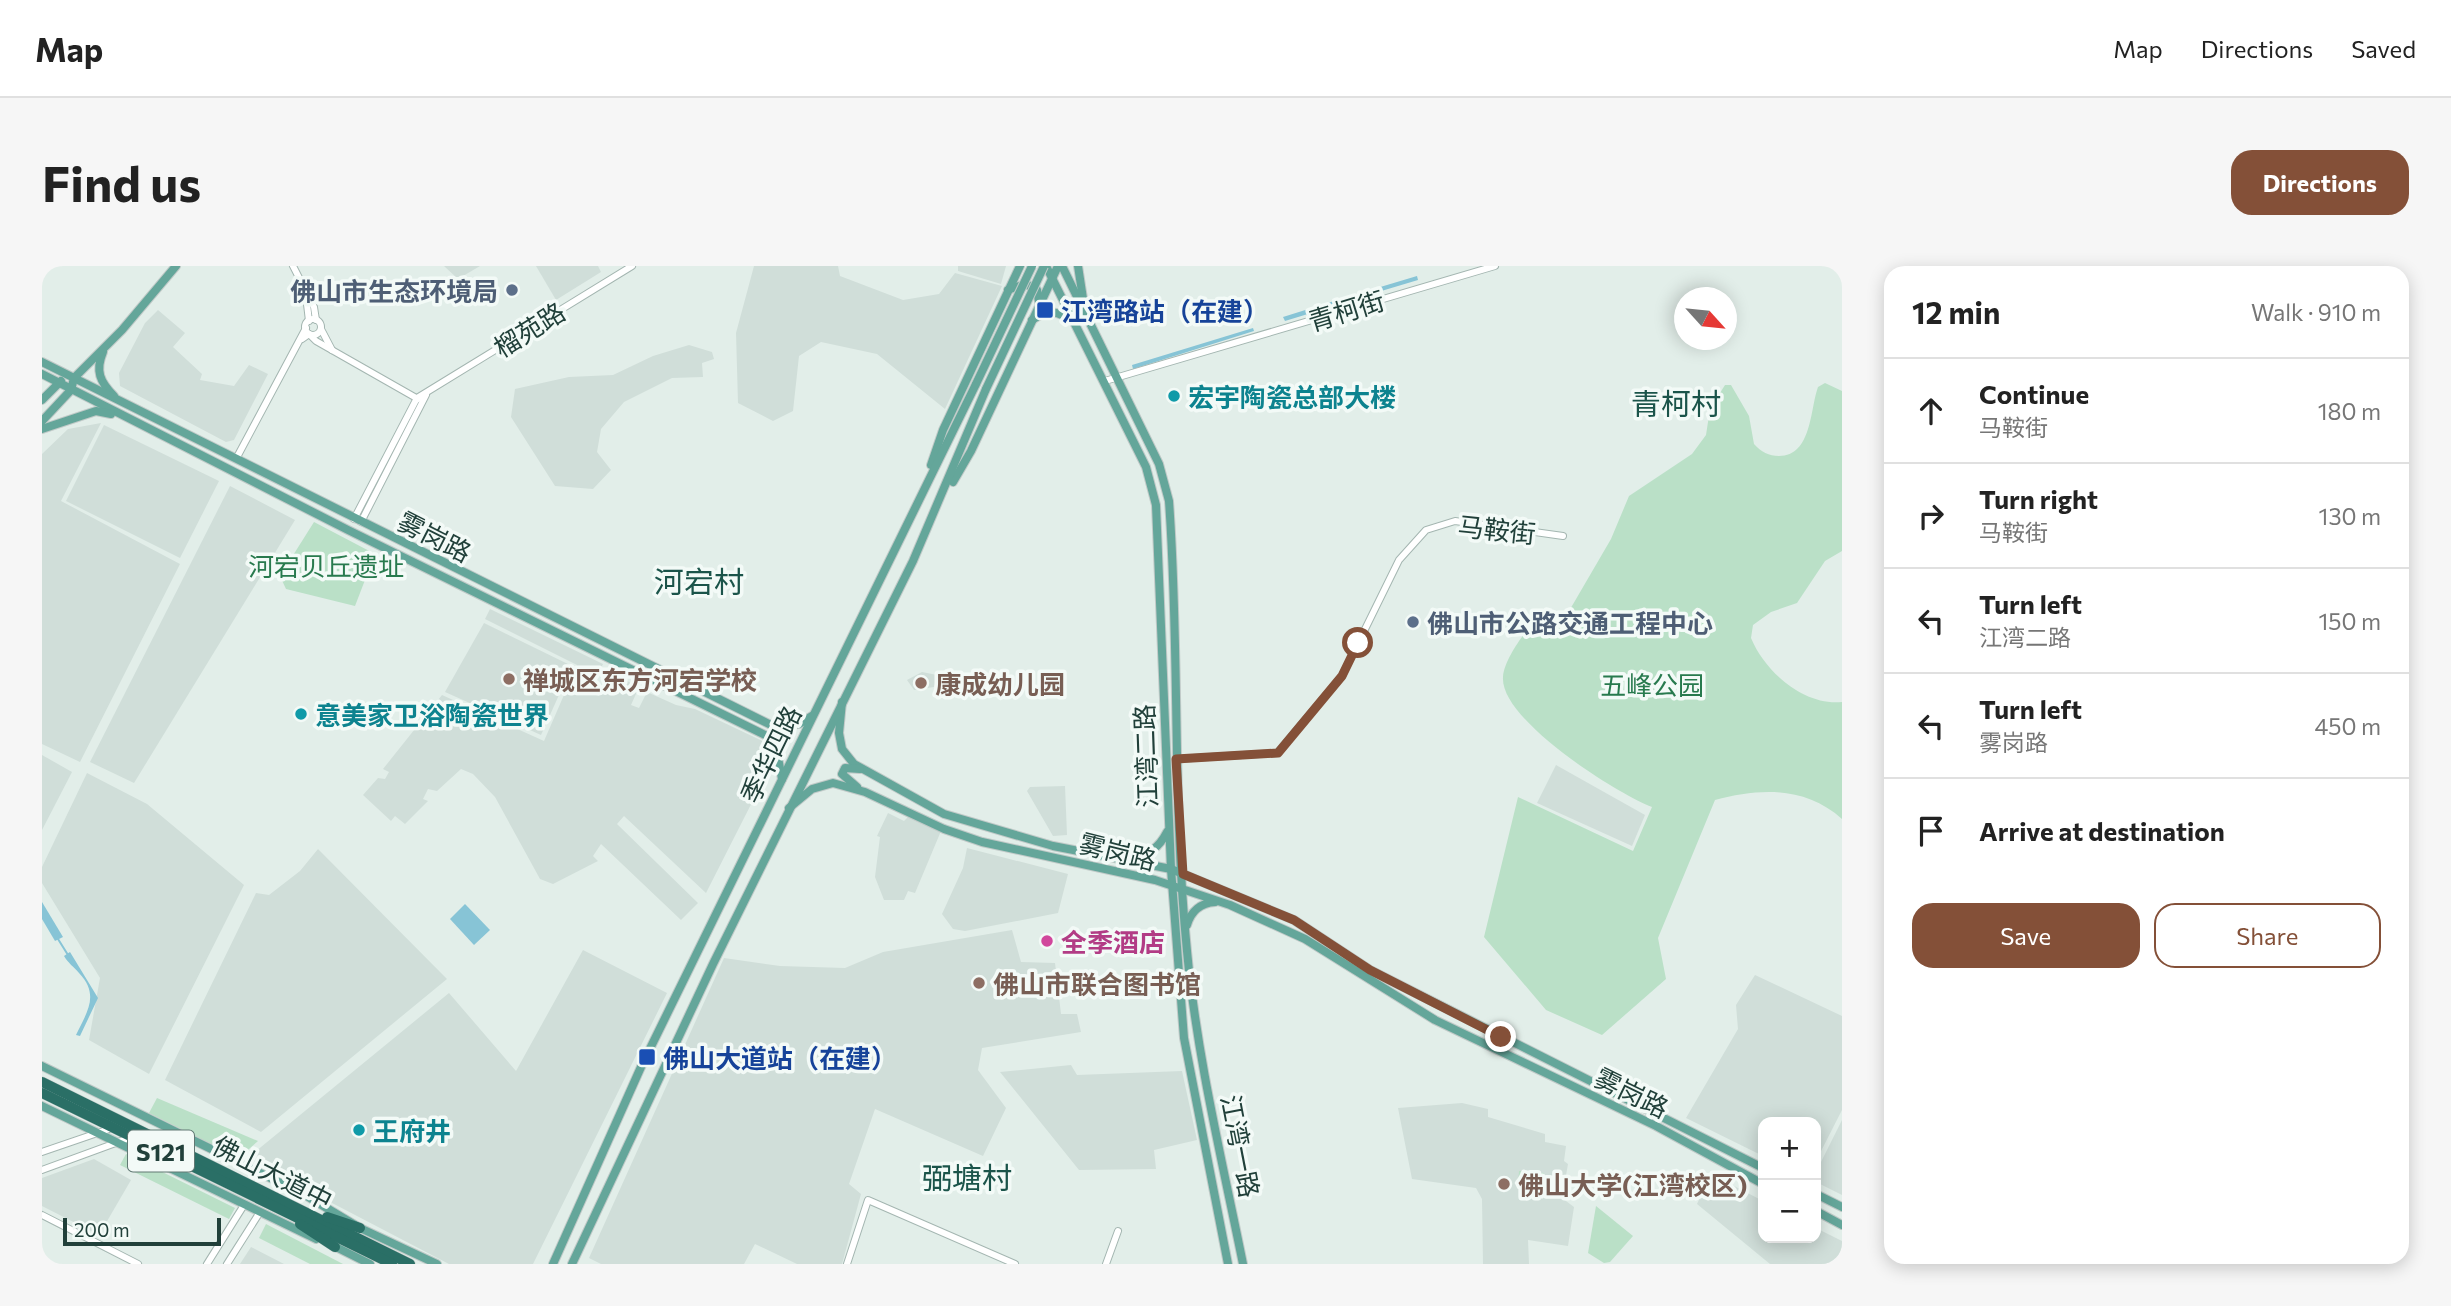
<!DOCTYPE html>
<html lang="en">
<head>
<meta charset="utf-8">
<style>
  :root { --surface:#fff; --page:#f6f6f6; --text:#222; --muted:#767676; --line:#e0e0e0; --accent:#845038 }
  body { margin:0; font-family:Commissioner,"Noto Sans SC",sans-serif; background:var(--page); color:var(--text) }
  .controls { position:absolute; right:21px; bottom:21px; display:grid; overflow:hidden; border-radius:14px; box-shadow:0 4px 18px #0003 }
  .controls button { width:63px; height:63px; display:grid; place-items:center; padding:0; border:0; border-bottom:2px solid var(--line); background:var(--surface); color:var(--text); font:35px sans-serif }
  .compass { position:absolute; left:1632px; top:21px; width:63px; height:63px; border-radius:50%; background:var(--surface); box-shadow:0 4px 18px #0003; rotate:117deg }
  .scale { position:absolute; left:21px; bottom:18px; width:158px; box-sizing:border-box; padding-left:7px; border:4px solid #21403a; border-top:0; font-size:19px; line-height:24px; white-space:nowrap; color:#21403a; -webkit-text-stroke:5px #f3faf7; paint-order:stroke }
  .stop { position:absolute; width:21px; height:21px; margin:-16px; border:5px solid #845038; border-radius:50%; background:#fff }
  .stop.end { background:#845038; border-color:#fff; box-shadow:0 2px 7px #0008 }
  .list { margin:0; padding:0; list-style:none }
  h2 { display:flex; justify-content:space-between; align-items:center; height:91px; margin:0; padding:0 28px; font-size:30px }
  h2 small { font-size:23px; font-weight:400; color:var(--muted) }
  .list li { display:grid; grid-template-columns:46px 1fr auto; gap:21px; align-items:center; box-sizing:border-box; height:105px; padding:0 28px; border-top:2px solid var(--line) }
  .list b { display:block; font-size:26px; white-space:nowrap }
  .list p { margin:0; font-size:23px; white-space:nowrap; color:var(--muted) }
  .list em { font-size:23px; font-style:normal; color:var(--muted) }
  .actions { display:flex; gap:14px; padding:21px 28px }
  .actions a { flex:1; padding:16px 0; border:2px solid var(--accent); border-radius:21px; text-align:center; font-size:24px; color:var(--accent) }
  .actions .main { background:var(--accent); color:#fff }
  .icon { flex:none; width:38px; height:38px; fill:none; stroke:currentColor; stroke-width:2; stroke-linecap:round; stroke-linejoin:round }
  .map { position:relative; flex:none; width:1800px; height:998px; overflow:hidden; border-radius:21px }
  header { display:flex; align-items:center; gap:42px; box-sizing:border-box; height:98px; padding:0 35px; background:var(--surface); border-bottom:2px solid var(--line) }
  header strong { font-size:33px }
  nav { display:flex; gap:38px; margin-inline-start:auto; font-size:24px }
  .intro { display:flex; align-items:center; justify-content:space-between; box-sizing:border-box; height:168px; padding:0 42px }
  h1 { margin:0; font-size:49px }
  .button { padding:18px 32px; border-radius:21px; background:var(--accent); color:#fff; font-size:24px; font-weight:700 }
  main { display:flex; gap:42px; padding:0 42px }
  aside { flex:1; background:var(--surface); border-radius:21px; box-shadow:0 4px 18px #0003 }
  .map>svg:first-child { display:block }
  .built { fill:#d0ded9 }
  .green { fill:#bae0c7 }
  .water { fill:#87c4d6 }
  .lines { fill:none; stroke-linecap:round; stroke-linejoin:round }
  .stream { stroke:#87c4d6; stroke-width:2 }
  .minor-casing { stroke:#a4b6b1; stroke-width:8 }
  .major-casing { stroke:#c1cac8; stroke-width:10 }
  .highway-casing { stroke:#c1cac8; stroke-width:11 }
  .minor { stroke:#fff; stroke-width:6 }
  .major { stroke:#64a69a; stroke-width:8 }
  .highway { stroke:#2a6f66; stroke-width:10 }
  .major-bridge-casing { stroke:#c1cac8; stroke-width:10; stroke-linecap:butt }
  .major-bridge { stroke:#64a69a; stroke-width:8 }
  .route { stroke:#845038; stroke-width:9 }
  .service-dot { fill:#5c6f8a; stroke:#f3faf7; stroke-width:2.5 }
  .transit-dot { fill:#1a4fb4; stroke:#f3faf7; stroke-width:2.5 }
  .culture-dot { fill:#0f9aa8; stroke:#f3faf7; stroke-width:2.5 }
  .education-dot { fill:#8d6e63; stroke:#f3faf7; stroke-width:2.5 }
  .hotel-dot { fill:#d1479c; stroke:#f3faf7; stroke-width:2.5 }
  .labels { text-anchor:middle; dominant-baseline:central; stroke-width:7; stroke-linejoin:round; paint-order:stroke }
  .shield { fill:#f3faf7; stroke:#607873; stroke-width:2 }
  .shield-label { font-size:24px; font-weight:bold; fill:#21403a }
  .service-label { font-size:26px; font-weight:bold; fill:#4e5e75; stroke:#f3faf7; text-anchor:end }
  .transit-label { font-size:26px; font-weight:bold; fill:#164399; stroke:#f3faf7; text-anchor:start }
  .street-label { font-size:26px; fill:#21403a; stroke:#f3faf7 }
  .culture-label { font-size:26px; font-weight:bold; fill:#0d838f; stroke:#f3faf7; text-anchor:start }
  .park-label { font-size:26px; fill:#287a4e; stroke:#f3faf7 }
  .education-label { font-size:26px; font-weight:bold; fill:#785e54; stroke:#f3faf7; text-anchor:start }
  .hotel-label { font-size:26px; font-weight:bold; fill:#b23c85; stroke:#f3faf7; text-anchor:start }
  .quarter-label { font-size:30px; fill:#1b544a; stroke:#f3faf7 }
</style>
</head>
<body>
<header>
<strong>Map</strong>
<nav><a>Map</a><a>Directions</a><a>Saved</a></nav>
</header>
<div class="intro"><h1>Find us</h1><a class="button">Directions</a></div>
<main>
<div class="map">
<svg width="1800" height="998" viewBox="0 0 1800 998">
  <rect width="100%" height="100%" fill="#e2eee9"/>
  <g class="built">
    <path d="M 402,0 L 438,0 L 416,13 Z"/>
    <path d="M 494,0 L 556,0 L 559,6 L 514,34 Z"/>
    <path d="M 712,0 L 796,0 L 798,10 L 861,34 L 897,28 L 913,7 L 960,20 L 903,143 L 835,88 L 779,76 L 757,90 L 751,145 L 731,155 L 696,137 L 694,67 Z"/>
    <path d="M 916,0 L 964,0 L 959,18 L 916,5 Z"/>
    <path d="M 116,44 L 143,67 L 131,81 L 160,108 L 158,114 L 192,120 L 207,99 L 226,108 L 192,174 L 184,176 L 78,120 L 77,107 L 103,57 Z"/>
    <path d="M 647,79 L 670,86 L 672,93 L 660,97 L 661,111 L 630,112 L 582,136 L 559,163 L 555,186 L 569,204 L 551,223 L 513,220 L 469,151 L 473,123 L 527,111 L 571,109 L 611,90 Z"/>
    <path d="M 59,157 L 19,235 L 138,298 L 38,496 L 0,478 L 0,188 L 26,163 Z"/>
    <path d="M 62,159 L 177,215 L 138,292 L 24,235 Z"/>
    <path d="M 188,220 L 253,254 L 92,517 L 48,496 Z"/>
    <path d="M 448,343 L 561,398 L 547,427 L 557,430 L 569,407 L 597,421 L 589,439 L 597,442 L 605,426 L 634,439 L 653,443 L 729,479 L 733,491 L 664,627 L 582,550 L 575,558 L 656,637 L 639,654 L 559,578 L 551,590 L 556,595 L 511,618 L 498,613 L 453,531 L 431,508 L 419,503 L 395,525 L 386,523 L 381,533 L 386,535 L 363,558 L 353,550 L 349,555 L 321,529 L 336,512 L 343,513 L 347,506 L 341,503 L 400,429 L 502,475 L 535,399 L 443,353 Z"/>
    <path d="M 442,357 L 530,400 L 499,469 L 403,426 Z"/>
    <path d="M 880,406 L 895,409 L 892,421 L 872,424 L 865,414 Z"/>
    <path d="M 0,489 L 30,506 L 0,564 Z"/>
    <path d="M 1514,499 L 1603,549 L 1590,580 L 1495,537 Z"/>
    <path d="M 45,507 L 105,538 L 202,619 L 107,808 L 47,774 L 58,712 L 0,617 L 0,601 Z"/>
    <path d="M 1023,520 L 1025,569 L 1011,570 L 985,525 L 988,521 Z"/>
    <path d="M 846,547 L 862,555 L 867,550 L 899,565 L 873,627 L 866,625 L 862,634 L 842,634 L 833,611 L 838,571 L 835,570 Z"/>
    <path d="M 925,582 L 1026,608 L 1016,647 L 923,665 L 911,663 L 900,648 L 921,602 Z"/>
    <path d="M 276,583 L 405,713 L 219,866 L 123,814 L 214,627 L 227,629 L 258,605 Z"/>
    <path d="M 970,664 L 979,696 L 1013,697 L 1019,748 L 1035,748 L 1039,766 L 940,782 L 936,804 L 964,842 L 941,890 L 833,843 L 807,918 L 819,928 L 800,998 L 755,998 L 713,978 L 702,998 L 559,998 L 547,992 L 682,692 L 738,700 L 803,702 L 841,686 Z"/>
    <path d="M 541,684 L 625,727 L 491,998 L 407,998 L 269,926 L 202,895 L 407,727 L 474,805 Z"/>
    <path d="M 1713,709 L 1800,750 L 1800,844 L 1774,895 L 1774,856 L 1721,856 L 1721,890 L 1644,852 L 1696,763 L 1694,739 Z"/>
    <path d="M 1029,799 L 1035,809 L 1140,805 L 1155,874 L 1112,884 L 1114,903 L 1037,904 L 958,806 Z"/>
    <path d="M 1420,837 L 1446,843 L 1446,851 L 1503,868 L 1503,876 L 1524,880 L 1522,895 L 1526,898 L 1520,932 L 1532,941 L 1526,980 L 1486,974 L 1487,998 L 1441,998 L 1440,933 L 1434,922 L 1370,913 L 1356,842 Z"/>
    <path d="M 1800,854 L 1800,929 L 1774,916 L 1774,906 Z"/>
    <path d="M 52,893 L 89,914 L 57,969 L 0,940 L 0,912 Z"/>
    <path d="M 1669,908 L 1721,935 L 1721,972 L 1774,972 L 1774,962 L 1800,975 L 1800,998 L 1728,998 L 1655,938 Z"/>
    <path d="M 209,981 L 242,998 L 198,998 Z"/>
  </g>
  <g class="green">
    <path d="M 1783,117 L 1800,125 L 1800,285 L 1783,295 L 1755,337 L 1729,346 L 1711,359 L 1709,372 C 1723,406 1762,440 1800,436 L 1800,553 C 1763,520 1718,522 1673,534 L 1616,672 L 1624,713 L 1560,769 L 1504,744 L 1442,671 L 1476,531 L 1591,585 L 1610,541 C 1574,527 1458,454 1461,411 C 1462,397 1474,379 1482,368 L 1516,364 L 1569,273 L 1587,230 L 1650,188 L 1664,169 L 1668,143 L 1683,119 L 1689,119 L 1707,150 L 1712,178 C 1719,186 1727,190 1737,190 C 1770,190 1768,143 1776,121 Z"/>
    <path d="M 272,256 L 333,288 L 313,340 L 244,323 L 238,310 Z"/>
    <path d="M 115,832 L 216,875 L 197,892 L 107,847 Z"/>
    <path d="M 84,888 L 193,942 L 187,953 L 78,899 Z"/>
    <path d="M 1477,905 L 1502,907 L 1501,921 L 1476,919 Z"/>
    <path d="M 1554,940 L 1591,970 L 1568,996 L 1562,997 L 1546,987 Z"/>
    <path d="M 224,958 L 301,998 L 268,998 L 217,972 Z"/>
  </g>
  <g class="water">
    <path d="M 1375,10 L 1376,14 L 1316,32 L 1315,28 Z"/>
    <path d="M 1308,30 L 1305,36 L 1243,55 L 1241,51 Z"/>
    <path d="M 1211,62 L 1212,65 L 1091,103 L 1090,99 Z"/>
    <path d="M 0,636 L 21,671 L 13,675 L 0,653 Z"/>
    <path d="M 423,638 L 448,664 L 432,679 L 408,653 Z"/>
    <path d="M 28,686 L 56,732 L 38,770 L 34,769 C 45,746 58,729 37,707 C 32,701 26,697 22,690 Z"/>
  </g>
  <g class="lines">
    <path class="stream" d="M 16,673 L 26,689"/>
    <g class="minor-casing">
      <g id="minor">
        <path d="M 251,0 L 272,41 L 274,54"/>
        <path d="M 264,30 L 267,55"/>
        <circle cx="271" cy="61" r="8"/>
        <path d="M 279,63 L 290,84"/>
        <path d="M 260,73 L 267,68 L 274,75 L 376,133"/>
        <path d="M 1063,115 L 1453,0"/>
        <path d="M 194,193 L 264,62"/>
        <path d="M 312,253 L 375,132 L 590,0"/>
        <path d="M 319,256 L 384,129"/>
        <path d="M 1134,493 L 1235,487 L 1300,410 L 1357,294 L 1384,264 L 1413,255 L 1521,270"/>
        <path d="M 0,886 L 70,862"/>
        <path d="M 0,904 L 90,871"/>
        <path d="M 0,949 L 96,998"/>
        <path d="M 165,998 L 202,939"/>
        <path d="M 185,998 L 218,946"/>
        <path d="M 805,998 L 826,934 L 973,998"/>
        <path d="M 1064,998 L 1076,965"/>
      </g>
    </g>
    <g class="major-casing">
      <g id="major">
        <path d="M 1004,0 L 1104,201 L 1114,239 L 1129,603 L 1142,772 L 1186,998"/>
        <path d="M 1020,0 L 1117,198 L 1127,235 C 1138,385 1130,536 1145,685 C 1155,791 1180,894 1201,998"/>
        <path d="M 1036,0 L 1042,39"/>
        <path d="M 966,24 C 978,19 985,16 995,24 L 997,36"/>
        <path d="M 990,54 C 1006,43 1014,44 1030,55"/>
        <path d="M 61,86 C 53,105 58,116 72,130"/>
        <path d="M 0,96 L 729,459 L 757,458 L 770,450"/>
        <path d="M 0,108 L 306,264 L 723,469 L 733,476 L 740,513"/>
        <path d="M 0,134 L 19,115"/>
        <path d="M 0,155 L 29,124 L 32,112 L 80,64 L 134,0"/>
        <path d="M 0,163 L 54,145 L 69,148"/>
        <path d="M 889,199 L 901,164 L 978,0"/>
        <path d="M 911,216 L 929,185 L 1016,0"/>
        <path d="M 800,436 L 797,467 L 800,483 L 812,498 L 902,548 L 1011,580 L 1129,603 L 1252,654 L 1328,704 L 1721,902"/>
        <path d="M 733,476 L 740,479 L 745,473 L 743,466 L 734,462"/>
        <path d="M 815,521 L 800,508 L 803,502 L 818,503"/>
        <path d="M 747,542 L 770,523 L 791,517 L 823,526 L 902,563 L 940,576 L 1113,614 L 1188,639 L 1263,673 L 1393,754 L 1614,860 L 1721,918"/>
        <path d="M 1090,593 C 1107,588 1117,582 1125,566"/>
        <path d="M 1145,659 C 1149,645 1159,637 1173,636"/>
        <path d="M 0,800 L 263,929 L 318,962 L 395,998"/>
        <path d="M 0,840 L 274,973"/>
        <path d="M 1774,928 L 1800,941"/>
        <path d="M 1774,945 L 1800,959"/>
        <path d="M 290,979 L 328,998"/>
        <path d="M 511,998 L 599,801 L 934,118"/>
        <path d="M 530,998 L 671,698 L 871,295 L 944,123"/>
      </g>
    </g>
    <g class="highway-casing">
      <g id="highway">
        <path d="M 0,816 L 368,998"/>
        <path d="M 0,827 L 350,998"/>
        <path d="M 285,951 L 318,962"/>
        <path d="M 258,958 L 293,981"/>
      </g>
    </g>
    <use href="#minor" class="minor"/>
    <use href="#major" class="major"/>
    <use href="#highway" class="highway"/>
    <g class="major-bridge-casing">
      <g id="major-bridge">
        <path d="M 934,118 L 990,0"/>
        <path d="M 944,123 L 1002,0"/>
      </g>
    </g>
    <use href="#major-bridge" class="major-bridge"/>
  </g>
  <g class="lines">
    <path class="route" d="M 1316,377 L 1300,410 L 1236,487 L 1134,493 L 1141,608 L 1252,654 L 1328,704 L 1459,771"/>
  </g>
  <g class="service-dot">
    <circle cx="470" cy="24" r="7"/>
    <circle cx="1371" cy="356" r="7"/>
  </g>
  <g class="transit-dot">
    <rect x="994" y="35" width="18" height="18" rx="3.5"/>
    <rect x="596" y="782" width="18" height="18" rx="3.5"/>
  </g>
  <g class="culture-dot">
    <circle cx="1132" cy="130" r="7"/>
    <circle cx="259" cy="448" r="7"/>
    <circle cx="317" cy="864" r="7"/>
  </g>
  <g class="education-dot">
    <circle cx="467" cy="413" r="7"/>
    <circle cx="879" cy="417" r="7"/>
    <circle cx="937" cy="717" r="7"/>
    <circle cx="1462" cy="918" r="7"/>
  </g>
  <circle class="hotel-dot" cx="1005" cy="675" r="7"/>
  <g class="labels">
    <rect class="shield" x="86" y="864.5" width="66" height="41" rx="5"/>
    <g class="shield-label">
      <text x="119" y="885">S121</text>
    </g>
    <g class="service-label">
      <text x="456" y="24">佛山市生态环境局</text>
      <text x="1385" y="356" text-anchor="start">佛山市公路交通工程中心</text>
    </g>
    <g class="transit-label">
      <text x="1019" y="44">江湾路站（在建）</text>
      <text x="621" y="791">佛山大道站（在建）</text>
    </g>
    <g class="street-label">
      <text transform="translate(1304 44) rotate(-17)">青柯街</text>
      <text transform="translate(487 63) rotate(-32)">榴苑路</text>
      <text transform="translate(1455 263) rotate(6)">马鞍街</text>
      <text transform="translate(393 270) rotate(27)">雾岗路</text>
      <text transform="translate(728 488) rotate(-64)">季华四路</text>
      <text transform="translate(1103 490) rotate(-92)">江湾二路</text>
      <text transform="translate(1076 585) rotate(14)">雾岗路</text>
      <text transform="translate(1590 826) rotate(26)">雾岗路</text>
      <text transform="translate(1199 880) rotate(79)">江湾一路</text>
      <text transform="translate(231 906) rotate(27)">佛山大道中</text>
    </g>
    <g class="culture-label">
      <text x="1146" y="130">宏宇陶瓷总部大楼</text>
      <text x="273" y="448">意美家卫浴陶瓷世界</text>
      <text x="331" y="864">王府井</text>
    </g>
    <g class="park-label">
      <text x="284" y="299">河宕贝丘遗址</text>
      <text x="1610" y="418">五峰公园</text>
    </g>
    <g class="education-label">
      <text x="481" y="413">禅城区东方河宕学校</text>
      <text x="893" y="417">康成幼儿园</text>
      <text x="951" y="717">佛山市联合图书馆</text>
      <text x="1476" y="918">佛山大学(江湾校区)</text>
    </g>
    <g class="hotel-label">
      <text x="1019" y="675">全季酒店</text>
    </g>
    <g class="quarter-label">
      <text x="1634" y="136">青柯村</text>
      <text x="657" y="314">河宕村</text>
      <text x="925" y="910">弼塘村</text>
    </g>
  </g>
</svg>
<div class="controls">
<button>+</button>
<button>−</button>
</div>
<svg class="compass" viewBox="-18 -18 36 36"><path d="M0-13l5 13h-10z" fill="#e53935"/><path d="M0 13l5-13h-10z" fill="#767676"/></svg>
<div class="scale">200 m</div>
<div class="stop" style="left:1316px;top:377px"></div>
<div class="stop end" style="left:1459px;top:771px"></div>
</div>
<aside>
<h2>12 min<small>Walk · 910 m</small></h2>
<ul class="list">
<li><svg class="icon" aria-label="ahead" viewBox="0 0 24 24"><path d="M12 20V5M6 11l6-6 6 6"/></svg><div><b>Continue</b><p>马鞍街</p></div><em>180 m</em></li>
<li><svg class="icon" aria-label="right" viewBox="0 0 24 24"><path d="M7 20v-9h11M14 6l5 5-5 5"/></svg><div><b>Turn right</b><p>马鞍街</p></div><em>130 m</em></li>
<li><svg class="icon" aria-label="left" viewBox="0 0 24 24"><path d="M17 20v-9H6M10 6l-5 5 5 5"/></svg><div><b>Turn left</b><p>江湾二路</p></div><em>150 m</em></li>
<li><svg class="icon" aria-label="left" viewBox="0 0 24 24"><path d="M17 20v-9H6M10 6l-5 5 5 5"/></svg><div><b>Turn left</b><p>雾岗路</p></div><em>450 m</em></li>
<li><svg class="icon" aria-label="arrive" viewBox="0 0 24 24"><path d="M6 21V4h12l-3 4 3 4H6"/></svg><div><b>Arrive at destination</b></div></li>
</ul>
<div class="actions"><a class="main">Save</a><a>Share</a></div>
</aside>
</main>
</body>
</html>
